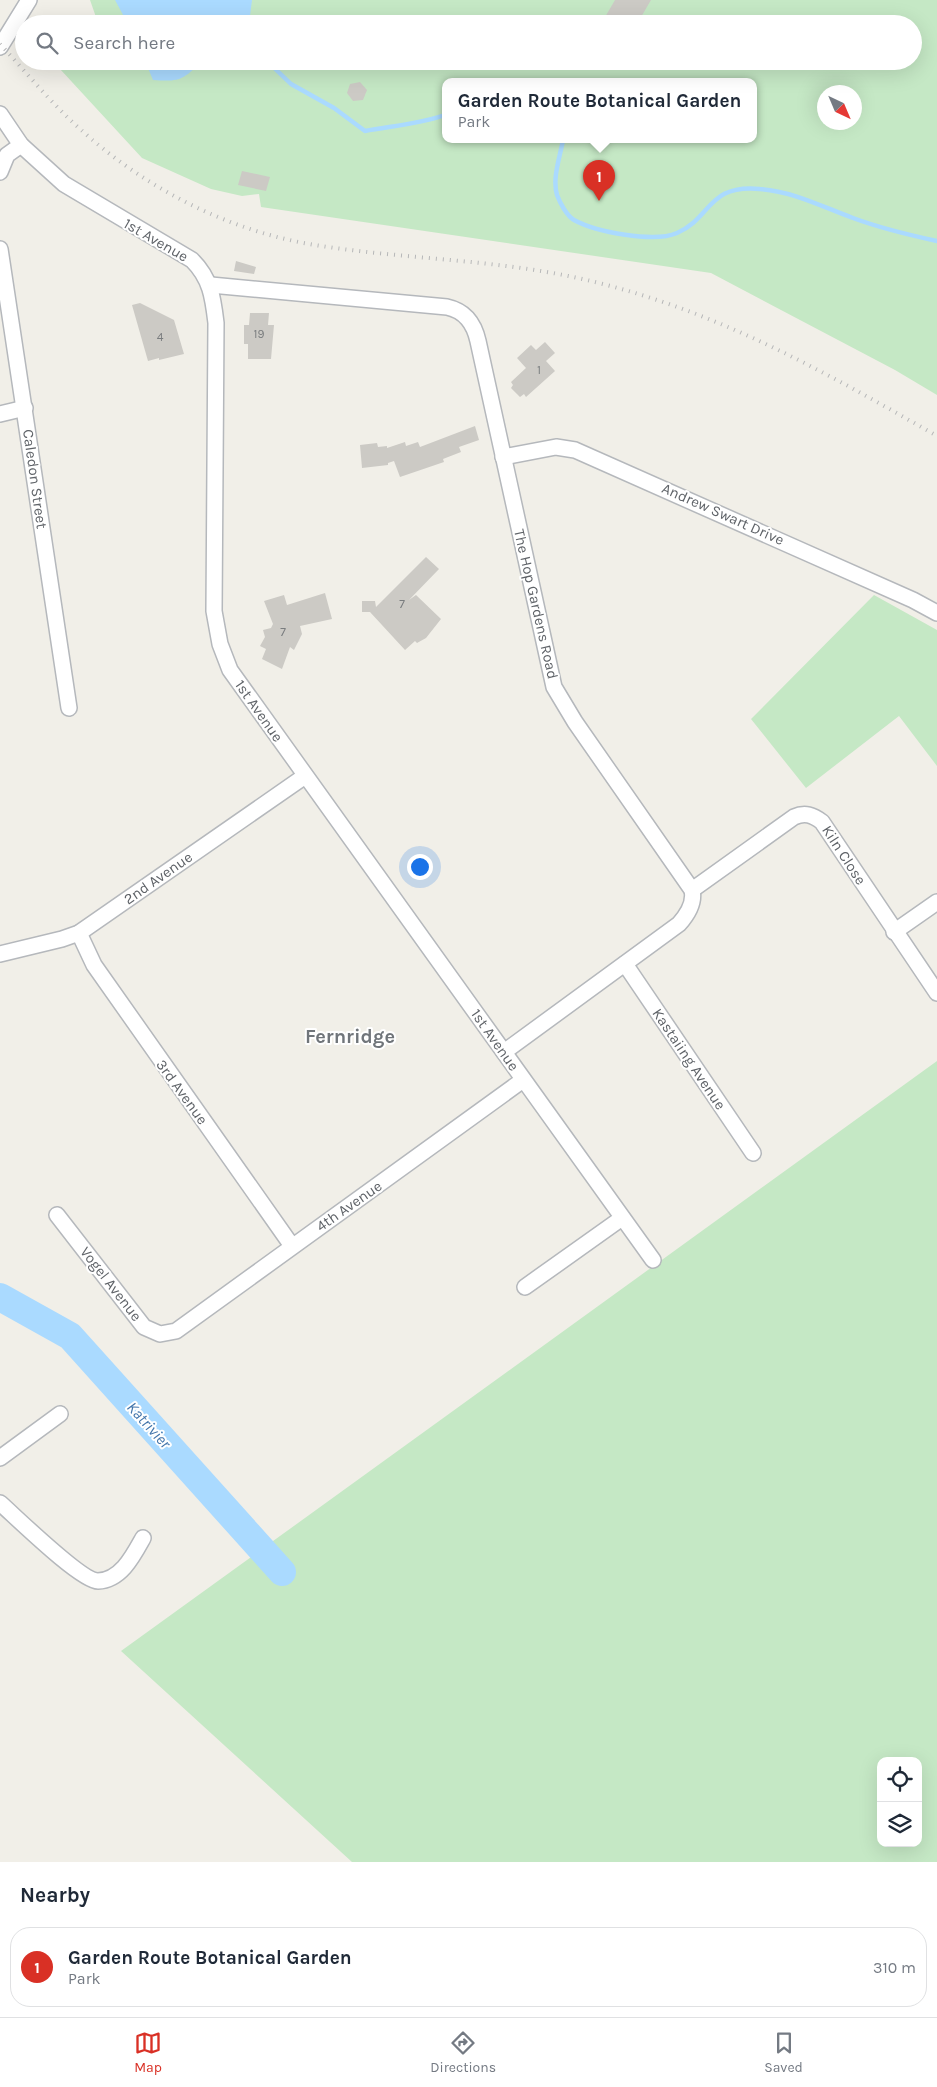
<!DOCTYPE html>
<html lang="en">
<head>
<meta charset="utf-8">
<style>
  :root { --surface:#fff; --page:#f2f2f3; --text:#1f2937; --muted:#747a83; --line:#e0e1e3; --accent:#d93025 }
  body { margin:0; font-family:Karla,sans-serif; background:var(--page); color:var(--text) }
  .controls { position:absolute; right:15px; bottom:15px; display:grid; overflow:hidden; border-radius:10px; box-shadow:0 5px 20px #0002 }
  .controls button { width:45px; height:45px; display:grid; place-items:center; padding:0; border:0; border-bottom:1px solid var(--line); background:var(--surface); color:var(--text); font:25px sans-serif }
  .compass { position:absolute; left:817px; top:85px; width:45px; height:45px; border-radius:50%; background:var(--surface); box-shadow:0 5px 20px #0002; rotate:136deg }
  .you { position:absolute; left:419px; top:866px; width:18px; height:18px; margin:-12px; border:4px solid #fff; border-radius:50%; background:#1a73e8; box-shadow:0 0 0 8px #1a73e833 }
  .badge { display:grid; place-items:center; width:32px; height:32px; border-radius:50%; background:var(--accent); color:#fff; font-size:16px; font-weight:700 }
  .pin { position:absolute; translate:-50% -41px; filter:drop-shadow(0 1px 2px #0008) }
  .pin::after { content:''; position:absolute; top:26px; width:18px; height:15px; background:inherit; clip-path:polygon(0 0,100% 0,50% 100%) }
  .popup { position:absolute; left:442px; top:78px; width:315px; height:65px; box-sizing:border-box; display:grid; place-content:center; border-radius:10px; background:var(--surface); filter:drop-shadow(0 1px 4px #0005); font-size:16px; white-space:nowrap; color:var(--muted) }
  .popup b { font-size:19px; color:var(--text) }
  .popup::after { content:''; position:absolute; left:50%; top:100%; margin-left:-10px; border:10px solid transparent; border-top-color:var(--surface) }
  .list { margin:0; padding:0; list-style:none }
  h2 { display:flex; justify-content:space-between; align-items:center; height:65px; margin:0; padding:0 20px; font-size:21px }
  h2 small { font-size:16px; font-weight:400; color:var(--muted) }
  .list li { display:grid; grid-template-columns:32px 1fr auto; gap:15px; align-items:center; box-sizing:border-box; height:80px; margin:0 10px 10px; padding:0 10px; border:1px solid var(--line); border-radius:20px }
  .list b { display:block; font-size:19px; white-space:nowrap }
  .list p { margin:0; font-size:16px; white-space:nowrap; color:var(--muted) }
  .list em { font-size:16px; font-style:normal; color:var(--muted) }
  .icon { flex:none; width:28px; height:28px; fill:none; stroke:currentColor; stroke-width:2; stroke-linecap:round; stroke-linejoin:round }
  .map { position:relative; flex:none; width:937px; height:1862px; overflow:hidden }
  .search { position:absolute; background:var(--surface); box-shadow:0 5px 20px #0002; left:15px; right:15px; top:15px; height:55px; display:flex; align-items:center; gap:12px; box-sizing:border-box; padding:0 18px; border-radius:28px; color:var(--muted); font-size:19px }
  .sheet { height:155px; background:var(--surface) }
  nav { display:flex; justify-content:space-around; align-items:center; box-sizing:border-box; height:70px; border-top:1px solid var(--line); background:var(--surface); font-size:14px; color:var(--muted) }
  nav a { display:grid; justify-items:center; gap:2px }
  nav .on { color:var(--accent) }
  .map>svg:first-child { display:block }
  .green { fill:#c5e8c5; fill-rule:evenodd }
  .water { fill:#aadaff }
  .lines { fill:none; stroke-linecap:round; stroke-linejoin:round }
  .stream { stroke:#aadaff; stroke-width:4.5 }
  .river { stroke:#aadaff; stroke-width:28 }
  .building { fill:#cccac5 }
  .minor-casing { stroke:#b5b8bc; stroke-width:18 }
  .minor { stroke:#fff; stroke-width:15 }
  .rail { stroke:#b6b7b8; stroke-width:4; stroke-dasharray:1 6; stroke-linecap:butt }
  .labels { text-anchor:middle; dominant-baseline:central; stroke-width:4; stroke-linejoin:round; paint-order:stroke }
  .number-label { font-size:12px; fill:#7a7d7f }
  .street-label { font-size:15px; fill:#5f6368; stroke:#fff }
  .water-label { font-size:16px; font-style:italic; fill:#4174aa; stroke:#fff }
  .district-label { font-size:20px; font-weight:bold; fill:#70757a; stroke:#fff }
</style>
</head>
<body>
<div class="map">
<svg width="937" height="1862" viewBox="0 0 937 1862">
  <rect width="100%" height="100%" fill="#f1efe8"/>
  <g class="green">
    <path d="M 90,0 L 937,0 L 937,395 L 895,370 L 711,273 L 261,207 L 259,194 L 242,196 L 211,189 L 142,158 L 60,69 L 58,61 L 913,61 L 913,24 L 96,24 L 97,20 ZM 445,82 L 753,82 L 753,140 L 445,140 ZM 824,92 L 854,92 L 854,122 L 824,122 Z"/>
    <path d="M 874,595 L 937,630 L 937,766 L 899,716 L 806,788 L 751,719 Z"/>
    <path d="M 937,1061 L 937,1862 L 352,1862 L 121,1651 ZM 881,1761 L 918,1761 L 918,1843 L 881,1843 Z"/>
  </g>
  <g class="water">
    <path d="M 115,0 L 252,0 L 249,24 L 128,24 Z"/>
    <path d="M 145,61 L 202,61 C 183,80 180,82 153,80 Z"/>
  </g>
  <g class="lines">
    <g class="stream">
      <path d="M 267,61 L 291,84 L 334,108 L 365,131 C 392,126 420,124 445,115"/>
      <path d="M 563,140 C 560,157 552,178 557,195 C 560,203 567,216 574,220 C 596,232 654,243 677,233 C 712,218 707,184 760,189 C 792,191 823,207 853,218 C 880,228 909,235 937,241"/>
    </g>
    <path class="river" d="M 0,1297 L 70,1336 L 282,1572"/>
  </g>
  <g class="building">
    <path d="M 615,0 L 651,0 L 637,24 L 601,24 Z"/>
    <path d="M 360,82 L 367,90 L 363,100 L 353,101 L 347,93 L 350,84 Z"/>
    <path d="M 242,171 L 270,177 L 266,191 L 238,185 Z"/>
    <path d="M 236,261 L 256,267 L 254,274 L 234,271 Z"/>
    <path d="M 140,303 L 174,320 L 184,354 L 159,360 L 159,358 L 148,361 L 132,305 Z"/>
    <path d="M 250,313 L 269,313 L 268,325 L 274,325 L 271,359 L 248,359 L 248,344 L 244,344 L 244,325 L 249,325 Z"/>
    <path d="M 545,342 L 555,353 L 546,361 L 555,371 L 526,397 L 524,394 L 520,397 L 511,388 L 513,385 L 511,382 L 526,368 L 517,358 L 531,345 L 536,350 Z"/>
    <path d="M 475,426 L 479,440 L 459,447 L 461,452 L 443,459 L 444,462 L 400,477 L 394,461 L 388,463 L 388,465 L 362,468 L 360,445 L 377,443 L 378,447 L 387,446 L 387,448 L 405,442 L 406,446 L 418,442 L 420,447 Z"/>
    <path d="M 426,557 L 439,569 L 409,600 L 416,595 L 441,619 L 426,638 L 417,643 L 415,641 L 405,650 L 370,612 L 362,612 L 362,601 L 375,601 L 376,607 Z"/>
    <path d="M 325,593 L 332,619 L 300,626 L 302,634 L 294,650 L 290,647 L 282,669 L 262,659 L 266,649 L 260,646 L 265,637 L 263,630 L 271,628 L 273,624 L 264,601 L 284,595 L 287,605 Z"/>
  </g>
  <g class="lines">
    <g class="minor-casing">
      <g id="minor">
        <path d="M 0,47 L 29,0"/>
        <path d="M 0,114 L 21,145 L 64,184 L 192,260 C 211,279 213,298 216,323 L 214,611 L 220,644 L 230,670 L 653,1260"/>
        <path d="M 0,172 L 7,155 L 21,145"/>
        <path d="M 0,249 L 69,708"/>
        <path d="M 211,285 L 447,307 C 465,311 474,323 478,341 L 554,687 L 575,722 L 692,890 C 695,903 688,914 679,924 L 504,1052"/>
        <path d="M 0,414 L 25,408"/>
        <path d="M 503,457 L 556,447 L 575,450 L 913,600 L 937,613"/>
        <path d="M 692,890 L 794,817 C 805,812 813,815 822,822 L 937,993"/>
        <path d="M 894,932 L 937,902"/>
        <path d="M 79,933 L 94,965 L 292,1246"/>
        <path d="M 0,954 L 62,939 L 79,933 L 305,776"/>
        <path d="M 625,964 L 753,1153"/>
        <path d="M 57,1215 L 144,1327 L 160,1334 L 176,1331 L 523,1080"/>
        <path d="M 525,1287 L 622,1218"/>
        <path d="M 0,1458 L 60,1414"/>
        <path d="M 0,1503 C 16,1517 81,1581 98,1581 C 121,1580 133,1556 143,1538"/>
      </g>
    </g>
    <use href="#minor" class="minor"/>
    <path class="rail" d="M 0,44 C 26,72 50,102 79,128 C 143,187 228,231 315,245 C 408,260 503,259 595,282 C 721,313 825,372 937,436"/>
  </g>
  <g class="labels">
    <g class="number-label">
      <text x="259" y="334">19</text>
      <text x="160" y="337">4</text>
      <text x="539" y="370">1</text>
      <text x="402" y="604">7</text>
      <text x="283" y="632">7</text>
    </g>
    <g class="street-label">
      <text transform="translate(156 240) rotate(30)">1st Avenue</text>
      <text transform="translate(35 479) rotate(82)">Caledon Street</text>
      <text transform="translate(723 514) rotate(24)">Andrew Swart Drive</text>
      <text transform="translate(536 604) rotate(77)">The Hop Gardens Road</text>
      <text transform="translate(259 711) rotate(55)">1st Avenue</text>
      <text transform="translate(844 855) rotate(57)">Kiln Close</text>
      <text transform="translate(158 878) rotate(-35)">2nd Avenue</text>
      <text transform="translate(495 1040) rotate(55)">1st Avenue</text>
      <text transform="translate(689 1059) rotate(56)">Kastaiing Avenue</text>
      <text transform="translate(182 1092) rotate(54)">3rd Avenue</text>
      <text transform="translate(349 1206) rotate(-35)">4th Avenue</text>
      <text transform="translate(111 1284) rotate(52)">Vogel Avenue</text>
    </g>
    <g class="water-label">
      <text transform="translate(149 1425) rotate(48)">Katrivier</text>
    </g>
    <g class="district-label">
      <text x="350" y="1036">Fernridge</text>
    </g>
  </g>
</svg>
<div class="controls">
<button><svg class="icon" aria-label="locate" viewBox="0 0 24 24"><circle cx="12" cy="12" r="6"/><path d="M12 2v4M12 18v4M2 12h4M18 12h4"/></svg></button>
<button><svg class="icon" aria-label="layers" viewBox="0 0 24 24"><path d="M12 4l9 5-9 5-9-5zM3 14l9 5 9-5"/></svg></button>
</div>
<svg class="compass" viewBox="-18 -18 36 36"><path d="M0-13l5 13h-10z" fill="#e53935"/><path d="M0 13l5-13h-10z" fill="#747a83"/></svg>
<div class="you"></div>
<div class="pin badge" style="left:599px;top:201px">1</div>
<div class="popup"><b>Garden Route Botanical Garden</b>Park</div>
<div class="search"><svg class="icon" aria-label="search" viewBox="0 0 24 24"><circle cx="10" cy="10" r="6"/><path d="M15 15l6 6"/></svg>Search here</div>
</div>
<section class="sheet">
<h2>Nearby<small></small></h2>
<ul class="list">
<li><span class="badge">1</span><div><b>Garden Route Botanical Garden</b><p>Park</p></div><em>310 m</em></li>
</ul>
</section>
<nav>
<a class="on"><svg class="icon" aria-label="map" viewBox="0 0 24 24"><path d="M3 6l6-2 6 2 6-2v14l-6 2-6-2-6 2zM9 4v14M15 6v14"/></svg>Map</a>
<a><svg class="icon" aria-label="directions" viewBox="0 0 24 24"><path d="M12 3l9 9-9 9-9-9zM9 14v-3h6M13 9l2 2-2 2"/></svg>Directions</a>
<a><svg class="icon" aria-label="saved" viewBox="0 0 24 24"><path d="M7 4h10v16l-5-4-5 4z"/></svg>Saved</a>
</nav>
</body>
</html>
